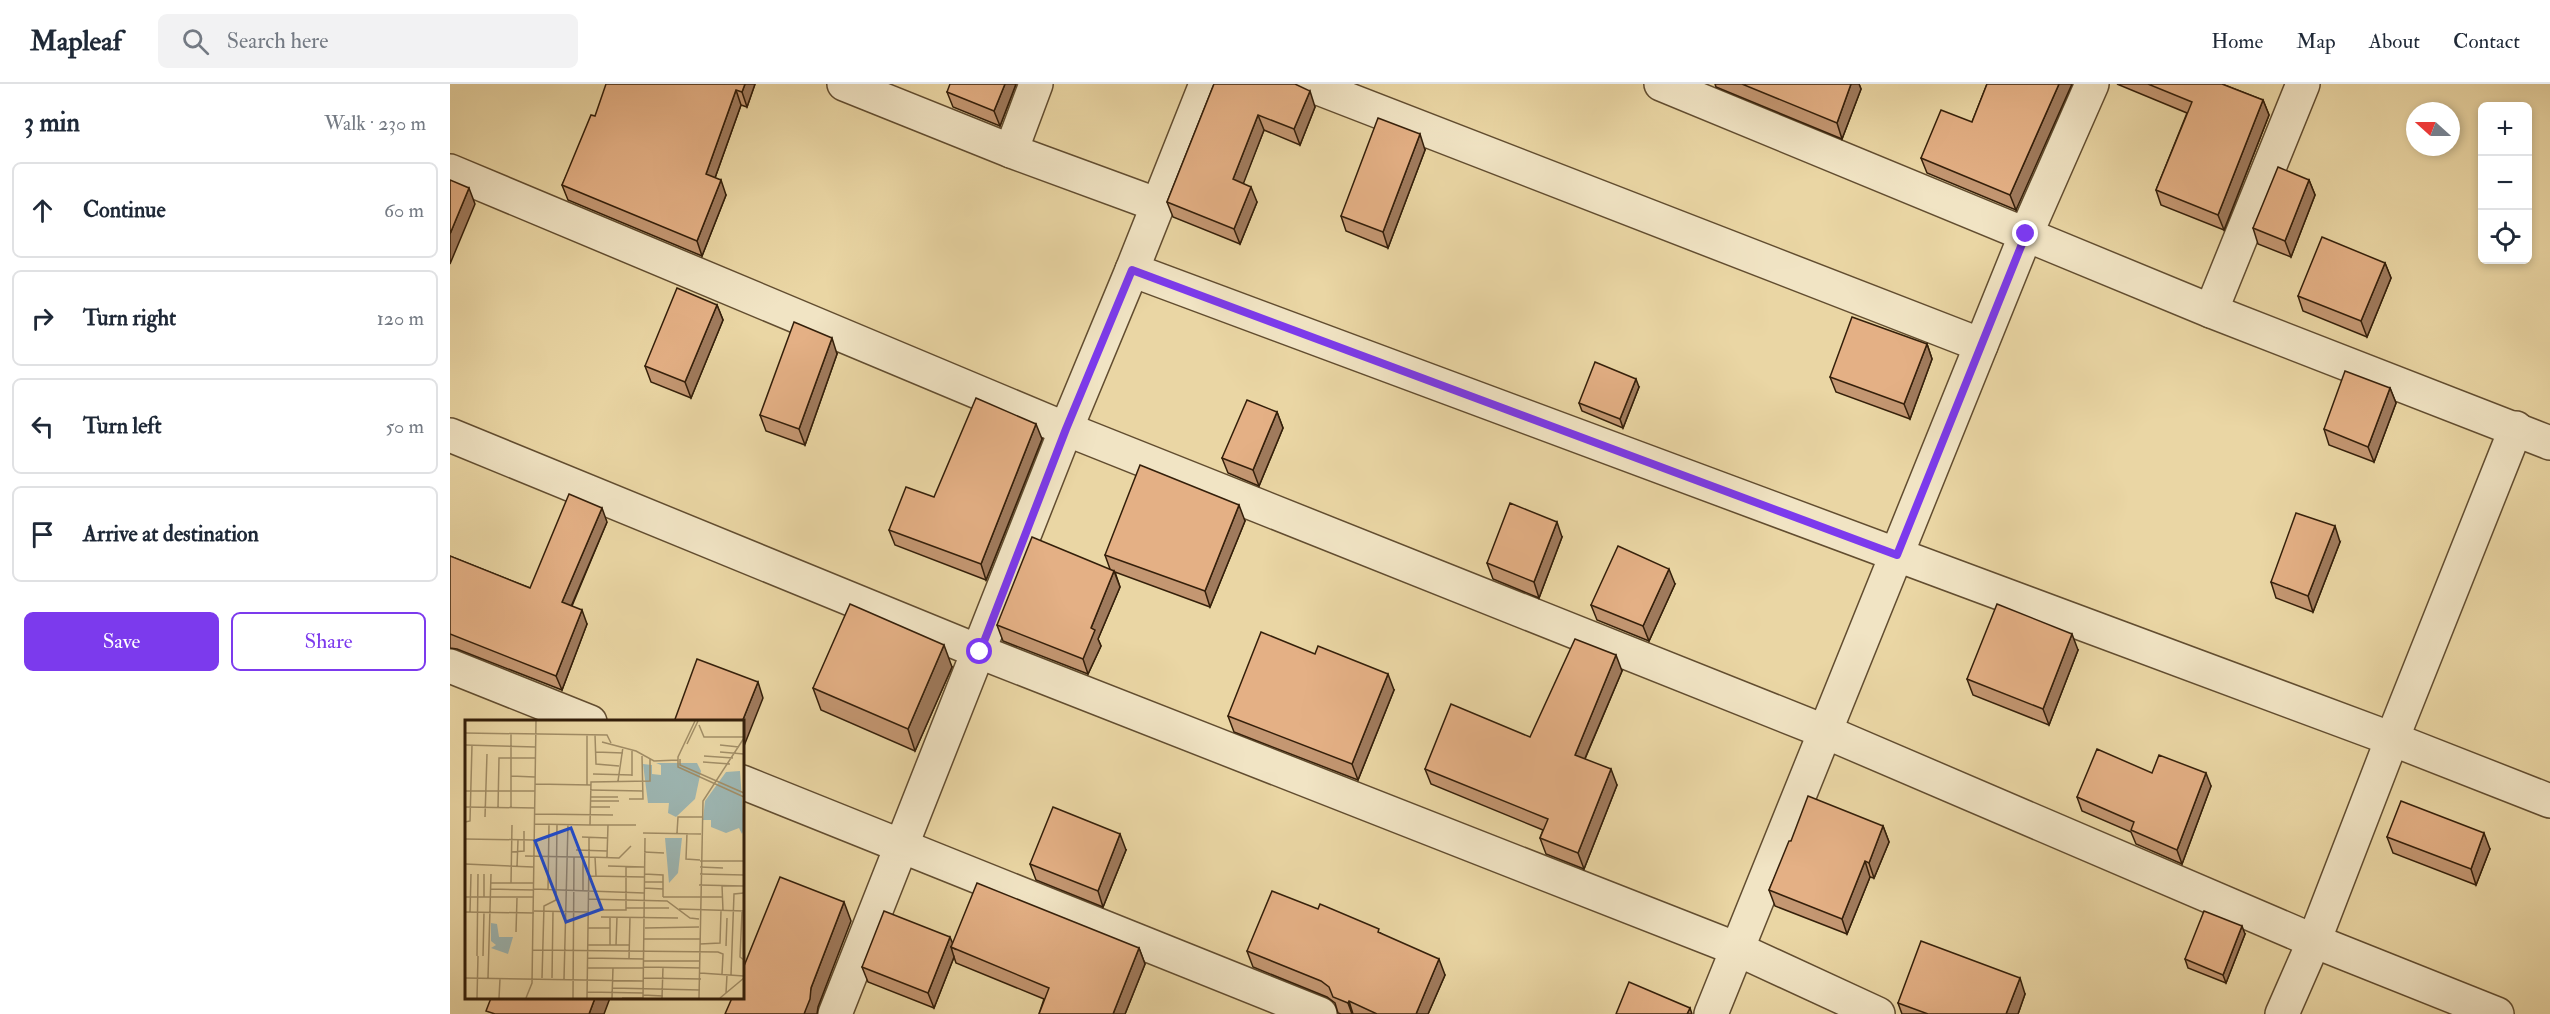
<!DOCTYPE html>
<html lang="en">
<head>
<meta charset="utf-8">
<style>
  :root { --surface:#fff; --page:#f2f2f3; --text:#1f2937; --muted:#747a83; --line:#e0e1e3; --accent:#7c3aed }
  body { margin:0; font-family:"IM FELL Double Pica",serif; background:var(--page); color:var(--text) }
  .controls { position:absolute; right:18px; top:18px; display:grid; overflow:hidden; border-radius:9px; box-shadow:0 3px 9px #0003 }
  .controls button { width:54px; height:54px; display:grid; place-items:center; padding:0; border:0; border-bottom:2px solid var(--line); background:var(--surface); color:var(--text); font:30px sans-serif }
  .compass { position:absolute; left:1956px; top:18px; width:54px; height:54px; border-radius:50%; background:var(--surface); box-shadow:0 3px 9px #0003; rotate:291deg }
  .stop { position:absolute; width:18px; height:18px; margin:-14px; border:4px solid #7c3aed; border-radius:50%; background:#fff }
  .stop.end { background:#7c3aed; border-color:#fff; box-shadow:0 2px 6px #0008 }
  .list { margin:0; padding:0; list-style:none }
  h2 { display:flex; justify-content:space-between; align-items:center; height:78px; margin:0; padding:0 24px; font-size:26px }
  h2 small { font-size:20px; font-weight:400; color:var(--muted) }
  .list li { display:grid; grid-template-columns:39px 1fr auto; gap:18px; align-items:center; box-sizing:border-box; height:96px; margin:0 12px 12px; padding:0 12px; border:2px solid var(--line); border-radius:9px }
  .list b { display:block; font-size:22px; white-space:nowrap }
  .list em { font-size:20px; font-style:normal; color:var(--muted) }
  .actions { display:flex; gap:12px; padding:18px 24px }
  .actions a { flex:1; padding:14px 0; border:2px solid var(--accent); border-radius:9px; text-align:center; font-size:21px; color:var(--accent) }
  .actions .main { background:var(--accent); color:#fff }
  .icon { flex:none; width:33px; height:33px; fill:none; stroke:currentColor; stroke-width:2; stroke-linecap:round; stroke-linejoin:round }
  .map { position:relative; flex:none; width:2100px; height:930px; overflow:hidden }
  header { display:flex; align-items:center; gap:36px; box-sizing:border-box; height:84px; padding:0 30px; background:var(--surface); border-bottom:2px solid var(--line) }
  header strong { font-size:28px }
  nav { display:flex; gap:33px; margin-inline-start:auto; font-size:21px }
  .search { width:420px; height:54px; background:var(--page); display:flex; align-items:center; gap:15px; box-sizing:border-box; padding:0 21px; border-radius:9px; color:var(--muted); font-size:22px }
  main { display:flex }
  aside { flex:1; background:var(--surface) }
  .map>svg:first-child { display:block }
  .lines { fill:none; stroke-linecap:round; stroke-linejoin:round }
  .minor-casing { stroke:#624d30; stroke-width:36 }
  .minor { stroke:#f1e4c4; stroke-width:33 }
  .wall { fill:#c49772; stroke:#341f0a; stroke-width:1.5 }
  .shaded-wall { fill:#a07b5d; stroke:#341f0a; stroke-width:1.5 }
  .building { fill:#e4b085; stroke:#341f0a; stroke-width:1.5 }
  .route { stroke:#7c3aed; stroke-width:8 }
  .inset-road { fill:none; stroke:#a18d66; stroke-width:1.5 }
  .view { fill:#1d4ed8; fill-opacity:0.15; stroke:#1d4ed8; stroke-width:3 }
  .inset-edge { fill:none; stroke:#341f0a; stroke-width:3 }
</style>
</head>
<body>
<header>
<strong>Mapleaf</strong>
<div class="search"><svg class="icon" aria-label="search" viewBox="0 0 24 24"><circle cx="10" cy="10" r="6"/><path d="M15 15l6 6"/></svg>Search here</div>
<nav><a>Home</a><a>Map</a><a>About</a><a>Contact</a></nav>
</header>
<main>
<aside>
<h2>3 min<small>Walk · 230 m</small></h2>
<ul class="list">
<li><svg class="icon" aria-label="ahead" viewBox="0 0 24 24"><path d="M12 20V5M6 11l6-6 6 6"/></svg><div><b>Continue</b></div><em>60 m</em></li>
<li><svg class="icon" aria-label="right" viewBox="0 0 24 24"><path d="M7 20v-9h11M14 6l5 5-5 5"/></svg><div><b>Turn right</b></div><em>120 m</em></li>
<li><svg class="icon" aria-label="left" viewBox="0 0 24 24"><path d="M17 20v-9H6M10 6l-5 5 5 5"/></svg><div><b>Turn left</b></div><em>50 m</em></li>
<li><svg class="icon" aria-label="arrive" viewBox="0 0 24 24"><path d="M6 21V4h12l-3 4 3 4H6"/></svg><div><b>Arrive at destination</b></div></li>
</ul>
<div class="actions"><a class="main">Save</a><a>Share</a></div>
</aside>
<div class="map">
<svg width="2100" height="930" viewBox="0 0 2100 930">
  <rect width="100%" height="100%" fill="#ead6a4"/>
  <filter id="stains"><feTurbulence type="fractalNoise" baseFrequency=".00333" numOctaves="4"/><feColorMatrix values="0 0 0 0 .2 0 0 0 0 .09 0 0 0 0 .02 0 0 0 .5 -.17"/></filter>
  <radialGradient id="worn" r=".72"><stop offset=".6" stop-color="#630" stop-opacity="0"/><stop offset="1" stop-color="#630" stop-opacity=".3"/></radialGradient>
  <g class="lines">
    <g class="minor-casing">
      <g id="minor">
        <path d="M 394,0 L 561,67 L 708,121"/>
        <path d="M 756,0 L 682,186 L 1942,655 L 2100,717"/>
        <path d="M 858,0 L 1531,261"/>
        <path d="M 1211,0 L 1761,227 L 2100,359"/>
        <path d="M 561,67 L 586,0"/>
        <path d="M 0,87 L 616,345 L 1376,648 L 1864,857 L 2047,930"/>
        <path d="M 1761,227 L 1853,0"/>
        <path d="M 0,351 L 530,568 L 1287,865 L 1428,930"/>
        <path d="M 0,582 L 140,638"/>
        <path d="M 292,698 L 870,930"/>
        <path d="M 385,930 L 616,345 L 682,186"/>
        <path d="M 1261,930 L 1576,150 L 1642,0"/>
        <path d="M 1832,930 L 1864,857 L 1942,655 L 2066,344"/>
      </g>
    </g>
    <use href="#minor" class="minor"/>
  </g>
  <g class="wall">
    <path d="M 305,0 L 297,23 L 291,21 L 265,94 L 276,111 L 252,172 L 118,116 L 112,101 L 145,32 Z"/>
    <path d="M 566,0 L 550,42 L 503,23 L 497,8 Z"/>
    <path d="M 764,0 L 865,23 L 850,61 L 814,46 L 793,99 L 807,118 L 790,160 L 723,133 L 717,118 Z"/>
    <path d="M 1265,0 L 1409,0 L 1411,5 L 1392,55 L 1266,3 Z"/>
    <path d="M 1537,0 L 1566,126 L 1477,89 L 1471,74 L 1522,38 Z"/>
    <path d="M 1667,0 L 1772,0 L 1813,16 L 1819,31 L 1774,146 L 1711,121 L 1706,106 L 1737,29 Z"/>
    <path d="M 975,66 L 938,164 L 896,147 L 891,132 Z"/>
    <path d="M 1859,96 L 1865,111 L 1841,173 L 1808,160 L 1803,144 Z"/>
    <path d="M 1935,179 L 1941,194 L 1917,253 L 1853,227 L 1848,212 Z"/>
    <path d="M 267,221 L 273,236 L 241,314 L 201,298 L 195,282 Z"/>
    <path d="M 1477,260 L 1482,275 L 1460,335 L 1386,308 L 1380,293 Z"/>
    <path d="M 387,270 L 355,361 L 316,347 L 310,331 Z"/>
    <path d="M 1189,303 L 1173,344 L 1132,327 L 1129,319 Z"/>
    <path d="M 1940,304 L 1946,319 L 1924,378 L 1879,361 L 1874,345 Z"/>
    <path d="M 827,328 L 833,344 L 809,402 L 778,389 L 772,374 Z"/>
    <path d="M 592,355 L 536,496 L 445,461 L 439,446 L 484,413 Z"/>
    <path d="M 795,437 L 760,523 L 665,488 L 670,503 L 648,555 L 651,562 L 638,590 L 553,557 L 547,541 L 660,485 L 655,471 Z"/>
    <path d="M 157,438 L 122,522 L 137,540 L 112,606 L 7,565 L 0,564 L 0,472 L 80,504 Z"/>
    <path d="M 1112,453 L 1089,514 L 1043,495 L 1037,479 Z"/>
    <path d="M 1890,458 L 1863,528 L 1826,514 L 1821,498 Z"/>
    <path d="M 1225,500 L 1199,557 L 1147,536 L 1141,521 Z"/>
    <path d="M 1628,566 L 1599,641 L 1523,611 L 1517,595 Z"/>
    <path d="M 502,583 L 465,667 L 371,626 L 363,604 Z"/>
    <path d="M 1172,587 L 1135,675 L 1167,701 L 1134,785 L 1096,770 L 1090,754 L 1093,746 L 981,700 L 975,685 L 1080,653 Z"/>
    <path d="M 944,606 L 908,696 L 784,648 L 778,632 Z"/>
    <path d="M 1702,689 L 1761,702 L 1732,780 L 1686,760 L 1681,748 L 1632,727 L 1627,713 Z"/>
    <path d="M 1433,742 L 1439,758 L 1424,794 L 1420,793 L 1397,850 L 1325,822 L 1319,806 L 1341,757 Z"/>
    <path d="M 1937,753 L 2040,765 L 2026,801 L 1943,769 Z"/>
    <path d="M 676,766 L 653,823 L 586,796 L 580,780 Z"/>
    <path d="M 930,849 L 995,891 L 978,930 L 891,930 L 888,929 L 885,919 L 877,913 L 803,883 L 797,867 Z"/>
    <path d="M 1795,850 L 1776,899 L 1738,884 L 1735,875 Z"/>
    <path d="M 502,859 L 689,864 L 695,880 L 675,930 L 589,930 L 594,915 L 506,879 L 504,873 L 484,924 L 418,898 L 412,883 Z"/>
    <path d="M 1575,910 L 1568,930 L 1452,930 L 1448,919 Z"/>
  </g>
  <g class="shaded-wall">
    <path d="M 295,0 L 305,0 L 297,23 L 292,8 Z"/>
    <path d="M 555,0 L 566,0 L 550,42 L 544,27 Z"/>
    <path d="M 1401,0 L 1409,0 L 1411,5 L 1392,55 L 1387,39 Z"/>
    <path d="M 1609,0 L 1622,0 L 1566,126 L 1560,111 Z"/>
    <path d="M 286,6 L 291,21 L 261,105 L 256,90 Z"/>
    <path d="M 860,7 L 865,23 L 850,61 L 844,45 Z"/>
    <path d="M 1813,16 L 1819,31 L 1774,146 L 1768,131 Z"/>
    <path d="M 808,31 L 814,46 L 789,111 L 783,95 Z"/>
    <path d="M 970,50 L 975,66 L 938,164 L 933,148 Z"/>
    <path d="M 271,96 L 276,111 L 252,172 L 247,157 Z"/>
    <path d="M 1859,96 L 1865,111 L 1841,173 L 1835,157 Z"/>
    <path d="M 801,103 L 807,118 L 790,160 L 784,145 Z"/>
    <path d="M 19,104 L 25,120 L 0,180 L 0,150 Z"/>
    <path d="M 1935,179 L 1941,194 L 1917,253 L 1911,237 Z"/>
    <path d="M 267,221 L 273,236 L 241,314 L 235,298 Z"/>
    <path d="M 382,254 L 387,270 L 355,361 L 349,345 Z"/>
    <path d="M 1477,260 L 1482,275 L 1460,335 L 1454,320 Z"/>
    <path d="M 1186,295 L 1189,303 L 1173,344 L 1170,335 Z"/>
    <path d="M 1940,304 L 1946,319 L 1924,378 L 1918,363 Z"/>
    <path d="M 827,328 L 833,344 L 809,402 L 803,386 Z"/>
    <path d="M 586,340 L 592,355 L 536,496 L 531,480 Z"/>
    <path d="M 789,421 L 795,437 L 760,523 L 755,507 Z"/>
    <path d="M 152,424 L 157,438 L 117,532 L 112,518 Z"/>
    <path d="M 1107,438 L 1112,453 L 1089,514 L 1084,498 Z"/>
    <path d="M 1885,442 L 1890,458 L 1863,528 L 1858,512 Z"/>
    <path d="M 1219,485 L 1225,500 L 1199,557 L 1193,542 Z"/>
    <path d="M 664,487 L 670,503 L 648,555 L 651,562 L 638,590 L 633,575 L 641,544 Z"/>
    <path d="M 132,526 L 137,540 L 112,606 L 106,592 Z"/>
    <path d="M 1622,550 L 1628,566 L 1599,641 L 1593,625 Z"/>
    <path d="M 494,561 L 502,583 L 465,667 L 458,645 Z"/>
    <path d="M 1166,571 L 1172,587 L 1130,686 L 1125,671 Z"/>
    <path d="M 938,590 L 944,606 L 908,696 L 902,680 Z"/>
    <path d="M 308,598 L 313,614 L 292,667 L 292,638 Z"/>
    <path d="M 1161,685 L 1167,701 L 1134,785 L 1128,769 Z"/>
    <path d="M 1756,689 L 1761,702 L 1732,780 L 1727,766 Z"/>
    <path d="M 1433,742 L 1439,758 L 1424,794 L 1419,779 Z"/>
    <path d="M 2034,749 L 2040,765 L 2026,801 L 2021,785 Z"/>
    <path d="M 670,750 L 676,766 L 653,823 L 648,807 Z"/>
    <path d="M 1415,777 L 1420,793 L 1397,850 L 1392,835 Z"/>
    <path d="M 394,818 L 401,837 L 368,923 L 367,930 L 354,930 L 361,904 Z"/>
    <path d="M 1792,842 L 1795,850 L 1776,899 L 1773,891 Z"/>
    <path d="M 500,853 L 505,865 L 501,863 L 504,873 L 484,924 L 478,909 Z"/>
    <path d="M 689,864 L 695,880 L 675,930 L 663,930 Z"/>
    <path d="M 989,875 L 995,891 L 978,930 L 966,930 Z"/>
    <path d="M 1570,894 L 1575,910 L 1568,930 L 1556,930 Z"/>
    <path d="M 145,914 L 160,914 L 154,930 L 139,930 Z"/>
    <path d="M 899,917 L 903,930 L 902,930 L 898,919 Z"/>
    <path d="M 1240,924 L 1242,930 L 1237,930 Z"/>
  </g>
  <g class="building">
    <path d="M 156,0 L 295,0 L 292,8 L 286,6 L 256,90 L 271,96 L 247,157 L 112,101 L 141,31 L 145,32 Z"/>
    <path d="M 500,0 L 555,0 L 544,27 L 497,8 Z"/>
    <path d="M 764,0 L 845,0 L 860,7 L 844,45 L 808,31 L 783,95 L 801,103 L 784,145 L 717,118 Z"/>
    <path d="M 1292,0 L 1401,0 L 1387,39 Z"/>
    <path d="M 1537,0 L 1609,0 L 1560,111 L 1471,74 L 1491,26 L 1522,38 Z"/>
    <path d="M 1698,0 L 1772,0 L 1813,16 L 1768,131 L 1706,106 L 1742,18 Z"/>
    <path d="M 928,34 L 970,50 L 933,148 L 891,132 Z"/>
    <path d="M 1828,83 L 1859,96 L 1835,157 L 1803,144 Z"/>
    <path d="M 0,96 L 19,104 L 0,150 Z"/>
    <path d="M 1872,153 L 1935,179 L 1911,237 L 1848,212 Z"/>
    <path d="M 227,204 L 267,221 L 235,298 L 195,282 Z"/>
    <path d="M 1402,233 L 1477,260 L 1454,320 L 1380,293 Z"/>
    <path d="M 344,238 L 382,254 L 349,345 L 310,331 Z"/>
    <path d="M 1145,278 L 1186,295 L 1170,335 L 1129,319 Z"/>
    <path d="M 1895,287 L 1940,304 L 1918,363 L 1874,345 Z"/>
    <path d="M 526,314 L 586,340 L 531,480 L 439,446 L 456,403 L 484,413 Z"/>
    <path d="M 797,316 L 827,328 L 803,386 L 772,374 Z"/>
    <path d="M 690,381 L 789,421 L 755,507 L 655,471 Z"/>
    <path d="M 119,410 L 152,424 L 112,518 L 132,526 L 106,592 L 0,550 L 0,472 L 80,504 Z"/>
    <path d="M 1060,419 L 1107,438 L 1084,498 L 1037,479 Z"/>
    <path d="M 1846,429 L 1885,442 L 1858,512 L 1821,498 Z"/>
    <path d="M 582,453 L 664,487 L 641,544 L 645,546 L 633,575 L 547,541 Z"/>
    <path d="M 1168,462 L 1219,485 L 1193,542 L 1141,521 Z"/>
    <path d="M 400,520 L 494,561 L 458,645 L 363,604 Z"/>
    <path d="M 1547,520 L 1622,550 L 1593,625 L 1517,595 Z"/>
    <path d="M 811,548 L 865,570 L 868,562 L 938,590 L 902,680 L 778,632 Z"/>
    <path d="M 1125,555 L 1166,571 L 1125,671 L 1161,685 L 1128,769 L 1090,754 L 1098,735 L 975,685 L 1001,620 L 1080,653 Z"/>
    <path d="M 247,575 L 308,598 L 292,638 L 224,638 Z"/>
    <path d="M 1647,665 L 1702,689 L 1709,671 L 1756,689 L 1727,766 L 1681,746 L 1684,738 L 1627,713 Z"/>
    <path d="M 1358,712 L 1433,742 L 1419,779 L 1415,777 L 1392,835 L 1319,806 L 1339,757 L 1341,757 Z"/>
    <path d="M 1951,717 L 2034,749 L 2021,785 L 1937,753 Z"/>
    <path d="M 603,723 L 670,750 L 648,807 L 580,780 Z"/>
    <path d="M 330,793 L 394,818 L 361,904 L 360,915 L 354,930 L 275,930 L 282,914 L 292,914 L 292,887 Z"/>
    <path d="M 527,799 L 689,864 L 663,930 L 589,930 L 599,904 L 501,863 Z"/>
    <path d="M 822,807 L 868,825 L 870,820 L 929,845 L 928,848 L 989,875 L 966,930 L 927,930 L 899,917 L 898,919 L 883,913 L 879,903 L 871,897 L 797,867 Z"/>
    <path d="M 434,827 L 500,853 L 478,909 L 412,883 Z"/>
    <path d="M 1754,827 L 1792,842 L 1773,891 L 1735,875 Z"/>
    <path d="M 1471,857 L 1570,894 L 1556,930 L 1478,930 L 1448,919 Z"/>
    <path d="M 1179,898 L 1240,924 L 1237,930 L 1166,930 Z"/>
    <path d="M 41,914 L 145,914 L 139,930 L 45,930 L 36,927 Z"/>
  </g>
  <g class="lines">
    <path class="route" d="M 530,568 L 616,345 L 682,186 L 1447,471 L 1576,150"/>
  </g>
  <g transform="translate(15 636)">
    <rect width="279" height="279" fill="#ead6a4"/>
    <path d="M 191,43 L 232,43 L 236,51 L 230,79 L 211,97 L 203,93 L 204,83 L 183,83 L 178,44 L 187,45 L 187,54 L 196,55 L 196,45 ZM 275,51 L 279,109 L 277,114 L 274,108 L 261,113 L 246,107 L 246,100 L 238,100 L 240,81 L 261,52 ZM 200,118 L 217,118 L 213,153 L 204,163 ZM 26,203 L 32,204 L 34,217 L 48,217 L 43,234 L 26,228 L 31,225 L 26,221 Z" fill="#9db6b2"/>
    <path class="inset-road" d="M 230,1 L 213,37 L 213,47 L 279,77M 234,5 L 239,17 L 279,17M 0,13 L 142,15 L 146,23M 46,14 L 46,88M 122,15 L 122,65M 130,15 L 131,44 L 154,46M 137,22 L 171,31 L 189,41 L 213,40M 222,24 L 233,1M 0,25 L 71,27M 255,25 L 274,27M 167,30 L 167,56M 131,32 L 158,33M 255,32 L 279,34M 239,36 L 268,38M 215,39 L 215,45 L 279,73M 238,42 L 265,44M 128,54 L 167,55M 46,56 L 70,57M 153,61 L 158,27M 70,64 L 126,65M 125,70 L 178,71M 0,71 L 70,71M 125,77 L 153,77M 164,79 L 178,79 L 177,36M 125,81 L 154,81M 0,87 L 70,88M 125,87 L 145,87M 33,88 L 34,38 L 70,38M 69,94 L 148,95M 20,97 L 22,34M 0,102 L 5,101 L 7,25M 69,104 L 125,105M 171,105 L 125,105 L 126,62 L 185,61 L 185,39M 178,113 L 236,114M 212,113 L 213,97 L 237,97M 222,113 L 221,139 L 235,140M 117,117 L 143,118M 0,119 L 69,120M 111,130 L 142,131M 46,132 L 59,131 L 59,111M 179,132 L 199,133M 60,136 L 109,137M 130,137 L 131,156M 142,137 L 143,105M 235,141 L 279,141M 0,144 L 68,147M 143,146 L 179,147M 52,147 L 53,120M 235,147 L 258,148M 179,154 L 198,155 L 198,177M 235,154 L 279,155M 124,156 L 179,157M 179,162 L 198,162M 25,163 L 69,163M 46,163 L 47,105M 234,165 L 279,166M 257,165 L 258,191M 179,168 L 198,169M 25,169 L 69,170M 69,169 L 179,173M 83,170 L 84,104M 118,170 L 118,137M 0,177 L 69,177M 19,177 L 19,154M 198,177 L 258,177M 123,179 L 202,181 L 225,198 L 234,199M 161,188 L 204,188M 214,189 L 279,191M 133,190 L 161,190 L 161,147M 69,191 L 123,192M 0,192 L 69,193M 5,192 L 6,154M 277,192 L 275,237 L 279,240M 136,197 L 213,198M 123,208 L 145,208M 180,208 L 234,207M 51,212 L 52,178M 179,219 L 235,219M 235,224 L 255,223 L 256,191M 123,225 L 164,225M 145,225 L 145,197M 151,225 L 152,197M 261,226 L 262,198M 68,230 L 253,232 L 258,234 L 257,254M 12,236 L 13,154M 18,236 L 19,192M 123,238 L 179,239M 164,239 L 165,197M 179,241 L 235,241M 179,247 L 235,248M 122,248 L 178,248M 235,253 L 279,256M 266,255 L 269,174 L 279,173M 0,258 L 178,261M 23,258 L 26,154M 77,258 L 79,186 L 91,180 L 92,104M 87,258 L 88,192M 178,258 L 236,259M 99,259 L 103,104M 148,268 L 235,270M 122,272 L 178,273M 261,273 L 262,255M 178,275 L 198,276M 12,278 L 13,236M 34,278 L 35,259M 61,278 L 67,263 L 71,1M 108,278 L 109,137 L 124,137 L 124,118M 122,278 L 124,137 L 154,138 L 166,126M 147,278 L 148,248M 157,278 L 178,278M 178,278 L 180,118M 197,278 L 198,247M 234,278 L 238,81 L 279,18M 255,278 L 279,258"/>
    <path class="view" d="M 106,108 L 137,189 L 101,202 L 70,121 Z"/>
    <rect width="279" height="279" class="inset-edge"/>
  </g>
  <rect width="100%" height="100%" filter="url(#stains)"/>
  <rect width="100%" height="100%" fill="url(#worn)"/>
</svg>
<div class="controls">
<button>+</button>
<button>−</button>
<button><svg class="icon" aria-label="locate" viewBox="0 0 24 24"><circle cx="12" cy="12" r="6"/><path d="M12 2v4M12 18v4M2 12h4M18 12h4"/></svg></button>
</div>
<svg class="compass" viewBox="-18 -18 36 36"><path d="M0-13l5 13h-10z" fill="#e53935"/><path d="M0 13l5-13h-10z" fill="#747a83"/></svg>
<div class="stop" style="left:530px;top:568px"></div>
<div class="stop end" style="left:1576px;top:150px"></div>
</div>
</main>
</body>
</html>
